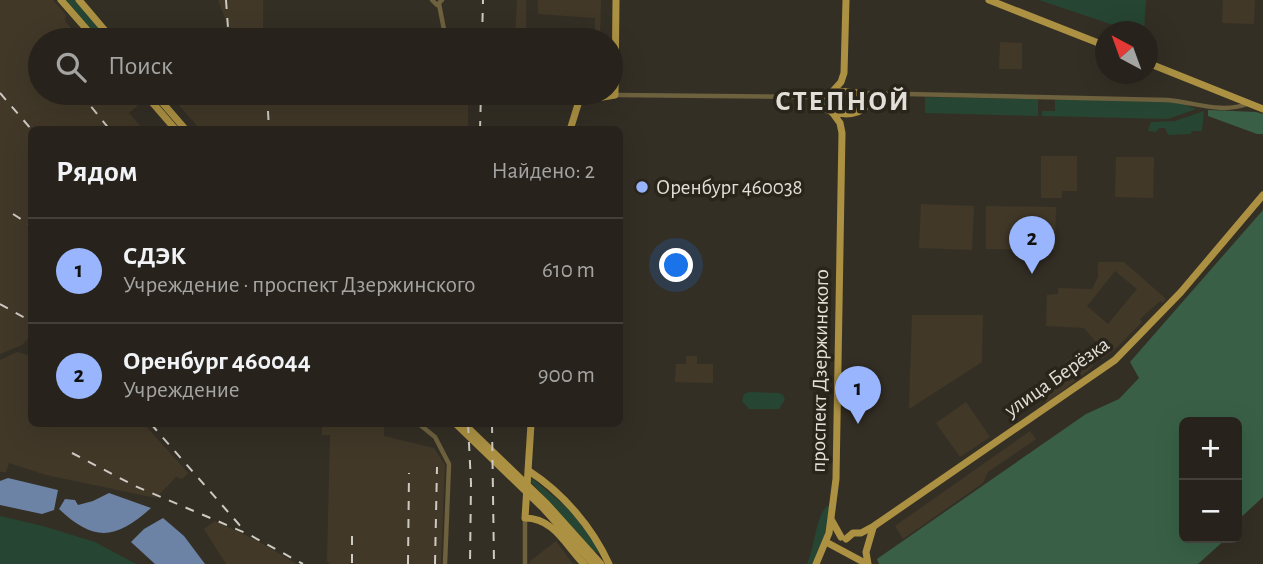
<!DOCTYPE html>
<html lang="ru">
<head>
<meta charset="utf-8">
<style>
  :root { --surface:#27231c; --page:#332f29; --text:#f1f3f6; --muted:#a4a4a3; --line:#43403b; --accent:#98b5fd }
  body { margin:0; font-family:"Alegreya Sans",sans-serif; background:var(--page); color:var(--text) }
  .controls { position:absolute; right:21px; bottom:21px; display:grid; overflow:hidden; border-radius:10px; box-shadow:0 7px 28px #0002 }
  .controls button { width:63px; height:63px; display:grid; place-items:center; padding:0; border:0; border-bottom:2px solid var(--line); background:var(--surface); color:var(--text); font:35px sans-serif }
  .compass { position:absolute; left:1095px; top:21px; width:63px; height:63px; border-radius:50%; background:var(--surface); box-shadow:0 7px 28px #0002; rotate:319deg }
  .you { position:absolute; left:677px; top:266px; width:24px; height:24px; margin:-18px; border:5px solid #fff; border-radius:50%; background:#1a73e8; box-shadow:0 0 0 10px #1a73e833 }
  .badge { display:grid; place-items:center; width:46px; height:46px; border-radius:50%; background:var(--accent); color:#111; font-size:23px; font-weight:700 }
  .pin { position:absolute; translate:-50% -58px; filter:drop-shadow(0 2px 4px #0008) }
  .pin::after { content:''; position:absolute; top:37px; width:24px; height:21px; background:inherit; clip-path:polygon(0 0,100% 0,50% 100%) }
  .list { margin:0; padding:0; list-style:none }
  h2 { display:flex; justify-content:space-between; align-items:center; height:91px; margin:0; padding:0 28px; font-size:30px }
  h2 small { font-size:23px; font-weight:400; color:var(--muted) }
  .list li { display:grid; grid-template-columns:46px 1fr auto; gap:21px; align-items:center; box-sizing:border-box; height:105px; padding:0 28px; border-top:2px solid var(--line) }
  .list b { display:block; font-size:26px; white-space:nowrap }
  .list p { margin:0; font-size:23px; white-space:nowrap; color:var(--muted) }
  .list em { font-size:23px; font-style:normal; color:var(--muted) }
  .icon { flex:none; width:38px; height:38px; fill:none; stroke:currentColor; stroke-width:2; stroke-linecap:round; stroke-linejoin:round }
  .map { position:relative; flex:none; width:1263px; height:564px; overflow:hidden }
  .search { position:absolute; background:var(--surface); box-shadow:0 7px 28px #0002; left:28px; top:28px; width:595px; height:77px; display:flex; align-items:center; gap:18px; box-sizing:border-box; padding:0 24px; border-radius:38px; color:var(--muted); font-size:26px }
  .panel { position:absolute; background:var(--surface); box-shadow:0 7px 28px #0002; left:28px; top:126px; width:595px; height:301px; border-radius:10px }
  .map>svg:first-child { display:block }
  .built { fill:#413828; fill-rule:evenodd }
  .green { fill:#264532 }
  .forest { fill:#396047 }
  .water { fill:#6c83a6 }
  .lines { fill:none; stroke-linecap:round; stroke-linejoin:round }
  .minor { stroke:#6e613e; stroke-width:4.5 }
  .major { stroke:#ac9143; stroke-width:7 }
  .rail { stroke:#cecac3; stroke-width:2; stroke-dasharray:9 9; stroke-linecap:butt }
  .poi-dot { fill:#98b5fd; stroke:#2a251b; stroke-width:2.5 }
  .labels { text-anchor:middle; dominant-baseline:central; stroke-width:7; stroke-linejoin:round; paint-order:stroke }
  .poi-label { font-size:21px; fill:#e2ded8; stroke:#2a251b; text-anchor:start }
  .street-label { font-size:21px; fill:#e2ded8; stroke:#2a251b }
  .district-label { font-size:28px; font-weight:bold; letter-spacing:2px; fill:#e2ded8; stroke:#2a251b }
</style>
</head>
<body>
<div class="map">
<svg width="1263" height="564" viewBox="0 0 1263 564">
  <rect width="100%" height="100%" fill="#342f25"/>
  <g class="built">
    <path d="M 0,0 L 53,0 L 66,15 L 65,21 L 81,40 L 40,40 L 40,93 L 137,93 L 144,100 L 129,113 L 143,129 L 32,130 L 31,335 L 22,345 L 0,354 Z"/>
    <path d="M 218,0 L 263,0 L 263,40 L 237,40 L 231,34 Z"/>
    <path d="M 517,0 L 526,0 L 526,40 L 515,40 Z"/>
    <path d="M 538,0 L 601,0 L 600,39 L 595,39 L 595,18 L 538,14 Z"/>
    <path d="M 1223,0 L 1255,0 L 1254,24 L 1222,23 Z"/>
    <path d="M 1000,42 L 1022,43 L 1022,69 L 999,69 Z"/>
    <path d="M 168,93 L 185,93 L 190,97 L 468,105 L 468,129 L 200,129 Z"/>
    <path d="M 1041,156 L 1077,156 L 1077,191 L 1062,191 L 1062,198 L 1041,198 Z"/>
    <path d="M 1116,157 L 1154,157 L 1153,198 L 1115,197 Z"/>
    <path d="M 921,204 L 974,206 L 972,250 L 919,248 Z"/>
    <path d="M 986,206 L 1056,207 L 1055,250 L 986,249 Z"/>
    <path d="M 1098,262 L 1124,262 L 1166,299 L 1163,303 L 1160,301 L 1140,319 L 1142,322 L 1112,352 L 1102,359 L 1100,357 L 1089,370 L 1047,403 L 1043,398 L 1069,379 L 1064,371 L 1065,362 L 1076,355 L 1086,357 L 1089,363 L 1104,351 L 1084,328 L 1046,326 L 1047,295 L 1058,294 L 1058,288 L 1092,289 L 1098,277 ZM 1115,271 L 1137,289 L 1108,324 L 1087,306 Z"/>
    <path d="M 912,315 L 983,315 L 982,362 L 909,409 Z"/>
    <path d="M 17,352 L 31,356 L 32,424 L 144,424 L 188,473 L 182,479 L 176,477 L 156,498 L 46,475 L 9,463 L 6,472 L 0,472 L 0,360 Z"/>
    <path d="M 686,356 L 697,356 L 697,364 L 713,364 L 713,383 L 675,382 L 676,364 L 686,364 Z"/>
    <path d="M 966,402 L 990,437 L 960,457 L 936,423 Z"/>
    <path d="M 322,424 L 384,424 L 384,436 L 434,448 L 445,465 L 441,564 L 330,564 L 327,561 L 330,435 L 322,435 Z"/>
    <path d="M 1030,431 L 1036,439 L 988,472 L 983,483 L 903,539 L 895,526 Z"/>
    <path d="M 215,521 L 256,540 L 297,564 L 226,564 L 204,529 Z"/>
    <path d="M 556,541 L 573,564 L 529,564 L 529,562 Z"/>
  </g>
  <g class="green">
    <path d="M 65,0 L 76,0 L 109,40 L 99,40 Z"/>
    <path d="M 1039,0 L 1146,0 L 1144,31 L 1131,31 Z"/>
    <path d="M 841,94 L 858,96 L 867,103 C 853,112 837,113 823,103 L 823,99 Z"/>
    <path d="M 925,97 L 1036,99 L 1038,100 L 1038,116 L 925,113 Z"/>
    <path d="M 1055,99 L 1177,102 L 1196,109 L 1168,119 L 1042,116 L 1042,111 L 1055,111 Z"/>
    <path d="M 1204,111 L 1202,131 L 1192,131 L 1191,134 L 1168,135 L 1165,128 L 1159,128 L 1156,132 L 1148,131 L 1151,122 L 1175,121 Z"/>
    <path d="M 749,392 L 779,393 L 783,395 L 785,400 L 779,409 L 749,409 L 742,401 L 744,394 Z"/>
    <path d="M 532,478 L 572,512 L 600,551 L 599,553 L 594,551 L 531,482 Z"/>
    <path d="M 827,506 L 830,506 C 831,525 822,548 812,564 L 807,564 C 815,547 815,518 827,506 Z"/>
    <path d="M 0,516 L 43,526 L 95,542 L 136,564 L 0,564 Z"/>
  </g>
  <g class="forest">
    <path d="M 298,93 L 342,94 L 343,103 L 298,102 Z"/>
    <path d="M 1208,110 L 1256,112 L 1263,114 L 1263,134 L 1257,134 L 1208,116 Z"/>
    <path d="M 1263,210 L 1263,497 L 1237,521 L 1237,422 L 1184,422 L 1184,538 L 1227,538 L 1198,564 L 879,564 L 877,559 L 1086,414 L 1119,399 L 1139,378 L 1130,362 Z"/>
  </g>
  <g class="water">
    <path d="M 8,478 L 58,490 L 54,510 L 42,514 L 0,505 L 0,481 Z"/>
    <path d="M 109,493 L 151,508 C 116,539 95,543 59,509 L 65,499 L 75,500 L 78,505 L 93,501 Z"/>
    <path d="M 163,518 L 184,536 L 205,564 L 155,564 L 131,542 L 144,529 Z"/>
  </g>
  <g class="lines">
    <g class="minor">
      <path d="M 432,0 L 437,5 L 442,0"/>
      <path d="M 439,4 L 446,40"/>
      <path d="M 499,93 L 579,101"/>
      <path d="M 862,93 L 1167,100 C 1194,102 1221,114 1247,104"/>
      <path d="M 616,95 L 807,97 L 824,94"/>
      <path d="M 419,424 L 435,437 L 449,464 L 445,564"/>
      <path d="M 525,564 L 525,519"/>
    </g>
    <g class="major">
      <path d="M 61,0 L 96,40"/>
      <path d="M 79,0 L 113,40"/>
      <path d="M 989,0 L 1106,46"/>
      <path d="M 1148,63 L 1263,109"/>
      <path d="M 837,91 L 859,93 L 868,99 L 869,104 C 857,118 833,116 820,105 L 819,101 L 823,95 Z"/>
      <path d="M 832,92 L 841,82 L 844,73 L 846,0"/>
      <path d="M 144,93 L 176,130"/>
      <path d="M 154,93 L 186,130"/>
      <path d="M 570,130 L 579,101 L 615,95 L 616,0"/>
      <path d="M 456,424 L 543,508 L 593,564"/>
      <path d="M 464,424 L 547,504 L 601,564"/>
      <path d="M 531,424 L 525,518 C 554,518 566,546 584,564"/>
      <path d="M 529,471 C 563,493 592,527 609,564"/>
      <path d="M 832,521 L 841,537"/>
      <path d="M 846,539 L 853,533 L 861,533 L 874,526 L 1115,360 L 1181,292 L 1263,195"/>
      <path d="M 826,542 L 867,564"/>
      <path d="M 816,564 L 829,533 L 836,479 L 842,133 L 840,123 L 832,112"/>
      <path d="M 868,564 L 866,552 L 873,528"/>
    </g>
    <g class="rail">
      <path d="M 226,0 L 228,28 L 234,40"/>
      <path d="M 482,40 L 483,0"/>
      <path d="M 0,93 L 32,130"/>
      <path d="M 80,93 L 110,130"/>
      <path d="M 267,93 L 269,130"/>
      <path d="M 480,130 L 481,93"/>
      <path d="M 13,214 L 32,226"/>
      <path d="M 0,304 L 32,322"/>
      <path d="M 151,424 L 243,529"/>
      <path d="M 468,424 L 471,483 L 470,564"/>
      <path d="M 492,424 L 494,564"/>
      <path d="M 72,453 L 135,486 L 248,534 L 303,564"/>
      <path d="M 352,536 L 352,564"/>
      <path d="M 408,564 L 409,473"/>
      <path d="M 435,564 L 437,467"/>
    </g>
  </g>
  <circle class="poi-dot" cx="642" cy="187" r="7"/>
  <g class="labels">
    <g class="poi-label">
      <text x="656" y="187">Оренбург 460038</text>
    </g>
    <g class="street-label">
      <text transform="translate(820 371) rotate(-89)">проспект Дзержинского</text>
      <text transform="translate(1057 377) rotate(-35)">улица Берёзка</text>
    </g>
    <g class="district-label">
      <text x="843" y="102">СТЕПНОЙ</text>
    </g>
  </g>
</svg>
<div class="controls">
<button>+</button>
<button>−</button>
</div>
<svg class="compass" viewBox="-18 -18 36 36"><path d="M0-13l5 13h-10z" fill="#e53935"/><path d="M0 13l5-13h-10z" fill="#a4a4a3"/></svg>
<div class="you"></div>
<div class="pin badge" style="left:858px;top:424px">1</div>
<div class="pin badge" style="left:1032px;top:274px">2</div>
<div class="search"><svg class="icon" aria-label="search" viewBox="0 0 24 24"><circle cx="10" cy="10" r="6"/><path d="M15 15l6 6"/></svg>Поиск</div>
<section class="panel">
<h2>Рядом<small>Найдено: 2</small></h2>
<ul class="list">
<li><span class="badge">1</span><div><b>СДЭК</b><p>Учреждение · проспект Дзержинского</p></div><em>610 m</em></li>
<li><span class="badge">2</span><div><b>Оренбург 460044</b><p>Учреждение</p></div><em>900 m</em></li>
</ul>
</section>
</div>
</body>
</html>
